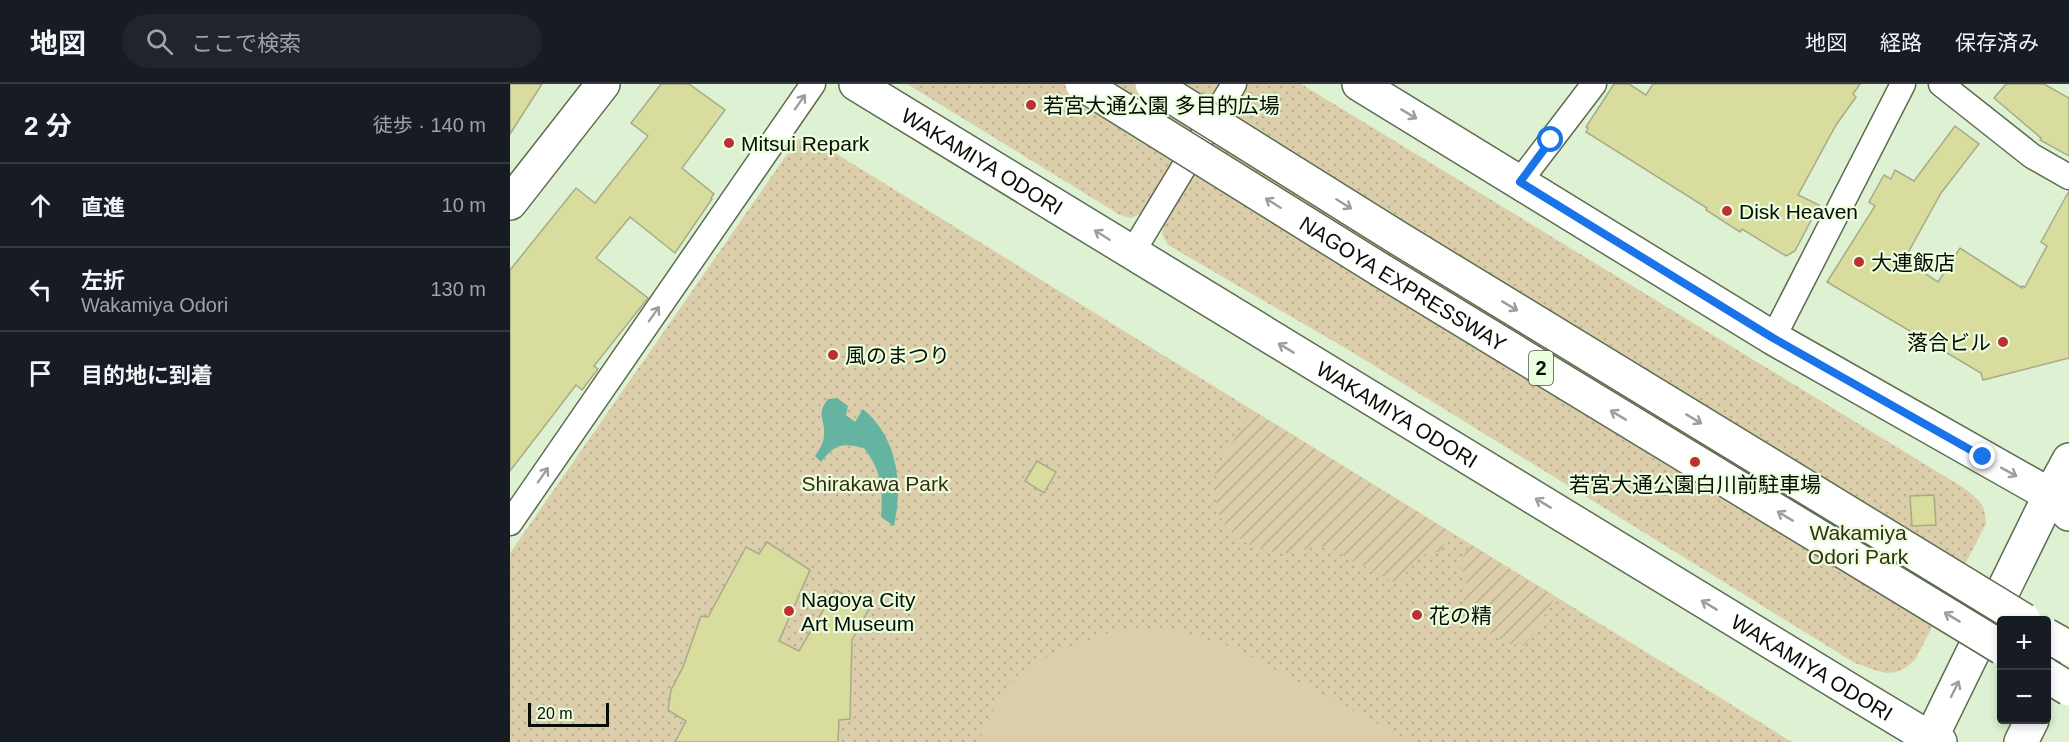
<!DOCTYPE html>
<html lang="ja">
<head>
<meta charset="utf-8">
<style>
  :root { --surface:#171b24; --page:#20242c; --text:#f1f3f6; --muted:#9ea1a6; --line:#363941 }
  body { margin:0; font-family:Arial,"Noto Sans JP",sans-serif; background:var(--page); color:var(--text) }
  .controls { position:absolute; right:18px; bottom:18px; display:grid; overflow:hidden; border-radius:6px; box-shadow:0 3px 9px #0003 }
  .controls button { width:54px; height:54px; display:grid; place-items:center; padding:0; border:0; border-bottom:2px solid var(--line); background:var(--surface); color:var(--text); font:30px sans-serif }
  .scale { position:absolute; left:18px; bottom:15px; width:81px; box-sizing:border-box; padding-left:6px; border:3px solid #080d04; border-top:0; font-size:16px; line-height:21px; white-space:nowrap; color:#080d04; -webkit-text-stroke:4px #ebffdf; paint-order:stroke }
  .stop { position:absolute; width:18px; height:18px; margin:-14px; border:4px solid #1a73e8; border-radius:50%; background:#fff }
  .stop.end { background:#1a73e8; border-color:#fff; box-shadow:0 2px 6px #0008 }
  .list { margin:0; padding:0; list-style:none }
  h2 { display:flex; justify-content:space-between; align-items:center; height:78px; margin:0; padding:0 24px; font-size:26px }
  h2 small { font-size:20px; font-weight:400; color:var(--muted) }
  .list li { display:grid; grid-template-columns:39px 1fr auto; gap:18px; align-items:center; box-sizing:border-box; height:84px; padding:0 24px; border-top:2px solid var(--line) }
  .list b { display:block; font-size:22px; white-space:nowrap }
  .list p { margin:0; font-size:20px; white-space:nowrap; color:var(--muted) }
  .list em { font-size:20px; font-style:normal; color:var(--muted) }
  .icon { flex:none; width:33px; height:33px; fill:none; stroke:currentColor; stroke-width:2; stroke-linecap:round; stroke-linejoin:round }
  .map { position:relative; flex:none; width:1559px; height:658px; overflow:hidden }
  header { display:flex; align-items:center; gap:36px; box-sizing:border-box; height:84px; padding:0 30px; background:var(--surface); border-bottom:2px solid var(--line) }
  header strong { font-size:28px }
  nav { display:flex; gap:33px; margin-inline-start:auto; font-size:21px }
  .search { width:420px; height:54px; background:var(--page); display:flex; align-items:center; gap:15px; box-sizing:border-box; padding:0 21px; border-radius:33px; color:var(--muted); font-size:22px }
  main { display:flex }
  aside { flex:1; background:var(--surface) }
  .map>svg:first-child { display:block }
  .park { fill:url(#park-dots) }
  .garden { fill:url(#garden-furrows) }
  .pitch { fill:#dcceaa }
  .water { fill:#64b4a1 }
  .building { fill:#d8dc9c; stroke:#a8ab8a; stroke-width:1.5 }
  .lines { fill:none; stroke-linecap:round; stroke-linejoin:round }
  .street-casing { stroke:#5c6c51; stroke-width:27 }
  .secondary-casing { stroke:#5c6c51; stroke-width:36 }
  .highway-casing { stroke:#5c6c51; stroke-width:36 }
  .street { stroke:#fff; stroke-width:24 }
  .secondary { stroke:#fff; stroke-width:33 }
  .highway { stroke:#fff; stroke-width:33 }
  .highway-bridge-casing { stroke:#5c6c51; stroke-width:36; stroke-linecap:butt }
  .highway-bridge { stroke:#fff; stroke-width:33 }
  .oneway { stroke:#9c9e9b }
  .route { stroke:#1a73e8; stroke-width:8 }
  .poi-dot { fill:#be2e35; stroke:#ebffdf; stroke-width:2 }
  .labels { text-anchor:middle; dominant-baseline:central; stroke-width:4.5; stroke-linejoin:round; paint-order:stroke }
  .shield { fill:#ebffdf; stroke:#4c5646; stroke-width:1.5 }
  .shield-label { font-size:20px; font-weight:bold; fill:#080d04 }
  .poi-label { font-size:21px; fill:#080d04; stroke:#ebffdf; text-anchor:start }
  .street-label { font-size:21px; fill:#080d04; stroke:#ebffdf }
  .park-label { font-size:21px; fill:#382e12; stroke:#ebffdf }
</style>
</head>
<body>
<header>
<strong>地図</strong>
<div class="search"><svg class="icon" aria-label="search" viewBox="0 0 24 24"><circle cx="10" cy="10" r="6"/><path d="M15 15l6 6"/></svg>ここで検索</div>
<nav><a>地図</a><a>経路</a><a>保存済み</a></nav>
</header>
<main>
<aside>
<h2>2 分<small>徒歩 · 140 m</small></h2>
<ul class="list">
<li><svg class="icon" aria-label="ahead" viewBox="0 0 24 24"><path d="M12 20V5M6 11l6-6 6 6"/></svg><div><b>直進</b></div><em>10 m</em></li>
<li><svg class="icon" aria-label="left" viewBox="0 0 24 24"><path d="M17 20v-9H6M10 6l-5 5 5 5"/></svg><div><b>左折</b><p>Wakamiya Odori</p></div><em>130 m</em></li>
<li><svg class="icon" aria-label="arrive" viewBox="0 0 24 24"><path d="M6 21V4h12l-3 4 3 4H6"/></svg><div><b>目的地に到着</b></div></li>
</ul>
</aside>
<div class="map">
<svg width="1559" height="658" viewBox="0 0 1559 658">
  <defs>
    <pattern id="park-dots" width="8" height="8" patternUnits="userSpaceOnUse" patternTransform="scale(1.5)"><rect width="8" height="8" fill="#dcceaa"/><path d="M2 2h.1M6 6h.1" fill="none" stroke="#bbb091" stroke-width="1.8" stroke-linecap="round"/></pattern>
    <pattern id="garden-furrows" width="10" height="10" patternUnits="userSpaceOnUse" patternTransform="scale(1.5)"><rect width="10" height="10" fill="#dcceaa"/><path d="M-1 1l2-2M0 10L10 0M9 11l2-2" fill="none" stroke="#bbb091"/></pattern>
  </defs>
  <rect width="100%" height="100%" fill="#def1d2"/>
  <g class="park">
    <path d="M 397,0 L 709,0 L 632,129 L 621,134 L 610,131 Z"/>
    <path d="M 738,0 L 791,0 L 1454,404 C 1470,417 1475,419 1476,440 L 1405,576 C 1382,597 1372,588 1345,579 L 842,268 L 658,161 L 652,150 L 654,141 Z"/>
    <path d="M 299,53 L 1282,658 L 0,658 L 0,469 L 287,56 Z"/>
  </g>
  <g class="garden">
    <path d="M 742,326 L 940,448 L 930,468 C 907,468 899,483 889,500 C 872,492 856,483 839,475 C 833,471 825,466 818,464 C 803,459 793,469 778,469 C 746,469 710,452 706,417 C 705,408 707,398 709,389 L 703,390 Z"/>
    <path d="M 960,460 L 1045,513 L 1024,550 L 1013,562 L 1000,560 L 947,532 C 957,514 960,498 949,480 Z"/>
  </g>
  <path class="pitch" d="M 659,544 L 722,563 L 902,658 L 470,658 L 472,645 L 501,596 L 541,570 L 601,548 Z"/>
  <path class="water" d="M 327,314 L 338,322 L 336,331 L 345,338 L 353,325 C 388,354 393,400 384,442 L 371,433 C 373,404 372,388 354,364 C 333,359 325,359 311,378 L 305,372 C 309,366 313,360 314,353 C 316,335 305,332 318,315 Z"/>
  <g class="building">
    <path d="M 0,0 L 32,0 L 0,50 Z"/>
    <path d="M 151,0 L 179,0 L 215,26 L 172,84 L 204,110 L 201,114 L 202,115 L 165,169 L 120,133 L 86,174 L 138,214 L 84,282 L 88,285 L 72,306 L 66,301 L 0,387 L 0,186 L 66,104 L 85,119 L 138,52 L 121,39 Z"/>
    <path d="M 1104,0 L 1119,0 L 1136,11 L 1143,0 L 1350,0 L 1343,10 L 1346,13 L 1326,41 L 1288,111 L 1309,121 L 1285,167 L 1276,172 L 1232,145 L 1230,148 L 1196,126 L 1197,124 L 1076,48 L 1078,44 L 1076,43 Z"/>
    <path d="M 1496,0 L 1534,0 L 1559,14 L 1559,72 L 1530,56 L 1531,54 L 1484,14 Z"/>
    <path d="M 1445,42 L 1469,60 L 1431,109 L 1394,176 L 1428,198 L 1450,164 L 1512,204 L 1512,202 L 1515,203 L 1537,162 L 1531,158 L 1559,107 L 1559,274 L 1473,296 L 1471,289 L 1317,198 L 1365,122 L 1359,118 L 1374,91 L 1381,95 L 1385,86 L 1404,97 Z"/>
    <path d="M 527,377 L 546,388 L 534,409 L 515,397 Z"/>
    <path d="M 1424,411 L 1426,441 L 1402,442 L 1400,412 Z"/>
    <path d="M 257,458 L 300,486 L 269,557 L 289,567 L 325,506 L 360,523 L 342,556 L 340,635 L 329,636 L 328,658 L 165,658 L 176,637 L 158,626 L 161,606 L 173,583 L 191,532 L 198,533 L 236,463 L 249,470 Z"/>
  </g>
  <g class="lines">
    <g class="street-casing">
      <g id="street">
        <path d="M 1431,0 L 1522,72 L 1559,93"/>
        <path d="M 1010,97 L 1084,0"/>
        <path d="M 622,169 L 724,0"/>
        <path d="M 1263,254 L 1393,0"/>
        <path d="M 0,439 L 303,0"/>
      </g>
    </g>
    <g class="secondary-casing">
      <g id="secondary">
        <path id="s1" d="M 346,0 L 1343,608 L 1421,655 L 1430,658"/>
        <path d="M 849,0 L 1263,254 L 1540,411 L 1559,430"/>
        <path d="M 0,119 L 93,0"/>
      </g>
    </g>
    <g class="highway-casing">
      <g id="highway">
        <path d="M 1419,658 L 1540,411 L 1559,376"/>
        <path d="M 1511,658 L 1522,636"/>
      </g>
    </g>
    <use href="#street" class="street"/>
    <use href="#secondary" class="secondary"/>
    <use href="#highway" class="highway"/>
    <g class="highway-bridge-casing">
      <g id="highway-bridge">
        <path id="s2" d="M 572,0 L 869,185 L 1492,564"/>
        <path d="M 642,0 L 888,154 L 1514,536"/>
        <path d="M 1536,551 L 1559,564"/>
        <path d="M 1536,591 L 1559,605"/>
      </g>
    </g>
    <use href="#highway-bridge" class="highway-bridge"/>
  </g>
  <defs><path id="oneway-shaft" d="M-6 0H5M1.5-3L5.5 0L1.5 3" fill="none" stroke-width="1.6" stroke-linecap="round" stroke-linejoin="round" transform="scale(1.5)"/></defs>
  <g class="oneway">
    <use href="#oneway-shaft" transform="translate(290 18) rotate(-55)"/>
    <use href="#oneway-shaft" transform="translate(899 30) rotate(31)"/>
    <use href="#oneway-shaft" transform="translate(763 119) rotate(-148)"/>
    <use href="#oneway-shaft" transform="translate(834 120) rotate(32)"/>
    <use href="#oneway-shaft" transform="translate(592 151) rotate(-148)"/>
    <use href="#oneway-shaft" transform="translate(1000 222) rotate(31)"/>
    <use href="#oneway-shaft" transform="translate(144 230) rotate(-55)"/>
    <use href="#oneway-shaft" transform="translate(776 264) rotate(-149)"/>
    <use href="#oneway-shaft" transform="translate(1108 331) rotate(-149)"/>
    <use href="#oneway-shaft" transform="translate(1184 335) rotate(31)"/>
    <use href="#oneway-shaft" transform="translate(1499 388) rotate(29)"/>
    <use href="#oneway-shaft" transform="translate(33 391) rotate(-55)"/>
    <use href="#oneway-shaft" transform="translate(1033 419) rotate(-149)"/>
    <use href="#oneway-shaft" transform="translate(1275 432) rotate(-149)"/>
    <use href="#oneway-shaft" transform="translate(1199 521) rotate(-149)"/>
    <use href="#oneway-shaft" transform="translate(1442 533) rotate(-149)"/>
    <use href="#oneway-shaft" transform="translate(1445 605) rotate(-64)"/>
  </g>
  <g class="lines">
    <path class="route" d="M 1041,56 L 1010,98 L 1263,254 L 1473,373"/>
  </g>
  <g class="poi-dot">
    <circle cx="521" cy="21" r="6"/>
    <circle cx="219" cy="59" r="6"/>
    <circle cx="1217" cy="127" r="6"/>
    <circle cx="1349" cy="178" r="6"/>
    <circle cx="1493" cy="258" r="6"/>
    <circle cx="323" cy="271" r="6"/>
    <circle cx="1185" cy="378" r="6"/>
    <circle cx="279" cy="527" r="6"/>
    <circle cx="907" cy="531" r="6"/>
  </g>
  <g class="labels">
    <rect class="shield" x="1019" y="267" width="24" height="34" rx="4.5"/>
    <g class="shield-label">
      <text x="1031" y="284">2</text>
    </g>
    <g class="poi-label">
      <text x="533" y="21">若宮大通公園 多目的広場</text>
      <text x="231" y="59">Mitsui Repark</text>
      <text x="1229" y="127">Disk Heaven</text>
      <text x="1361" y="178">大連飯店</text>
      <text x="1481" y="258" text-anchor="end">落合ビル</text>
      <text x="335" y="271">風のまつり</text>
      <text x="1185" y="400" text-anchor="middle">若宮大通公園白川前駐車場</text>
      <text x="291" y="515">Nagoya City<tspan x="291" dy="24">Art Museum</tspan></text>
      <text x="919" y="531">花の精</text>
    </g>
    <g class="street-label">
      <text stroke="none"><textPath href="#s1" startOffset="148">WAKAMIYA ODORI</textPath></text>
      <text stroke="none"><textPath href="#s2" startOffset="378">NAGOYA EXPRESSWAY</textPath></text>
      <text stroke="none"><textPath href="#s1" startOffset="634">WAKAMIYA ODORI</textPath></text>
      <text stroke="none"><textPath href="#s1" startOffset="1120">WAKAMIYA ODORI</textPath></text>
    </g>
    <g class="park-label">
      <text x="365" y="399">Shirakawa Park</text>
      <text x="1348" y="448">Wakamiya<tspan x="1348" dy="24">Odori Park</tspan></text>
    </g>
  </g>
</svg>
<div class="controls">
<button>+</button>
<button>−</button>
</div>
<div class="scale">20 m</div>
<div class="stop" style="left:1041px;top:56px"></div>
<div class="stop end" style="left:1473px;top:373px"></div>
</div>
</main>
</body>
</html>
